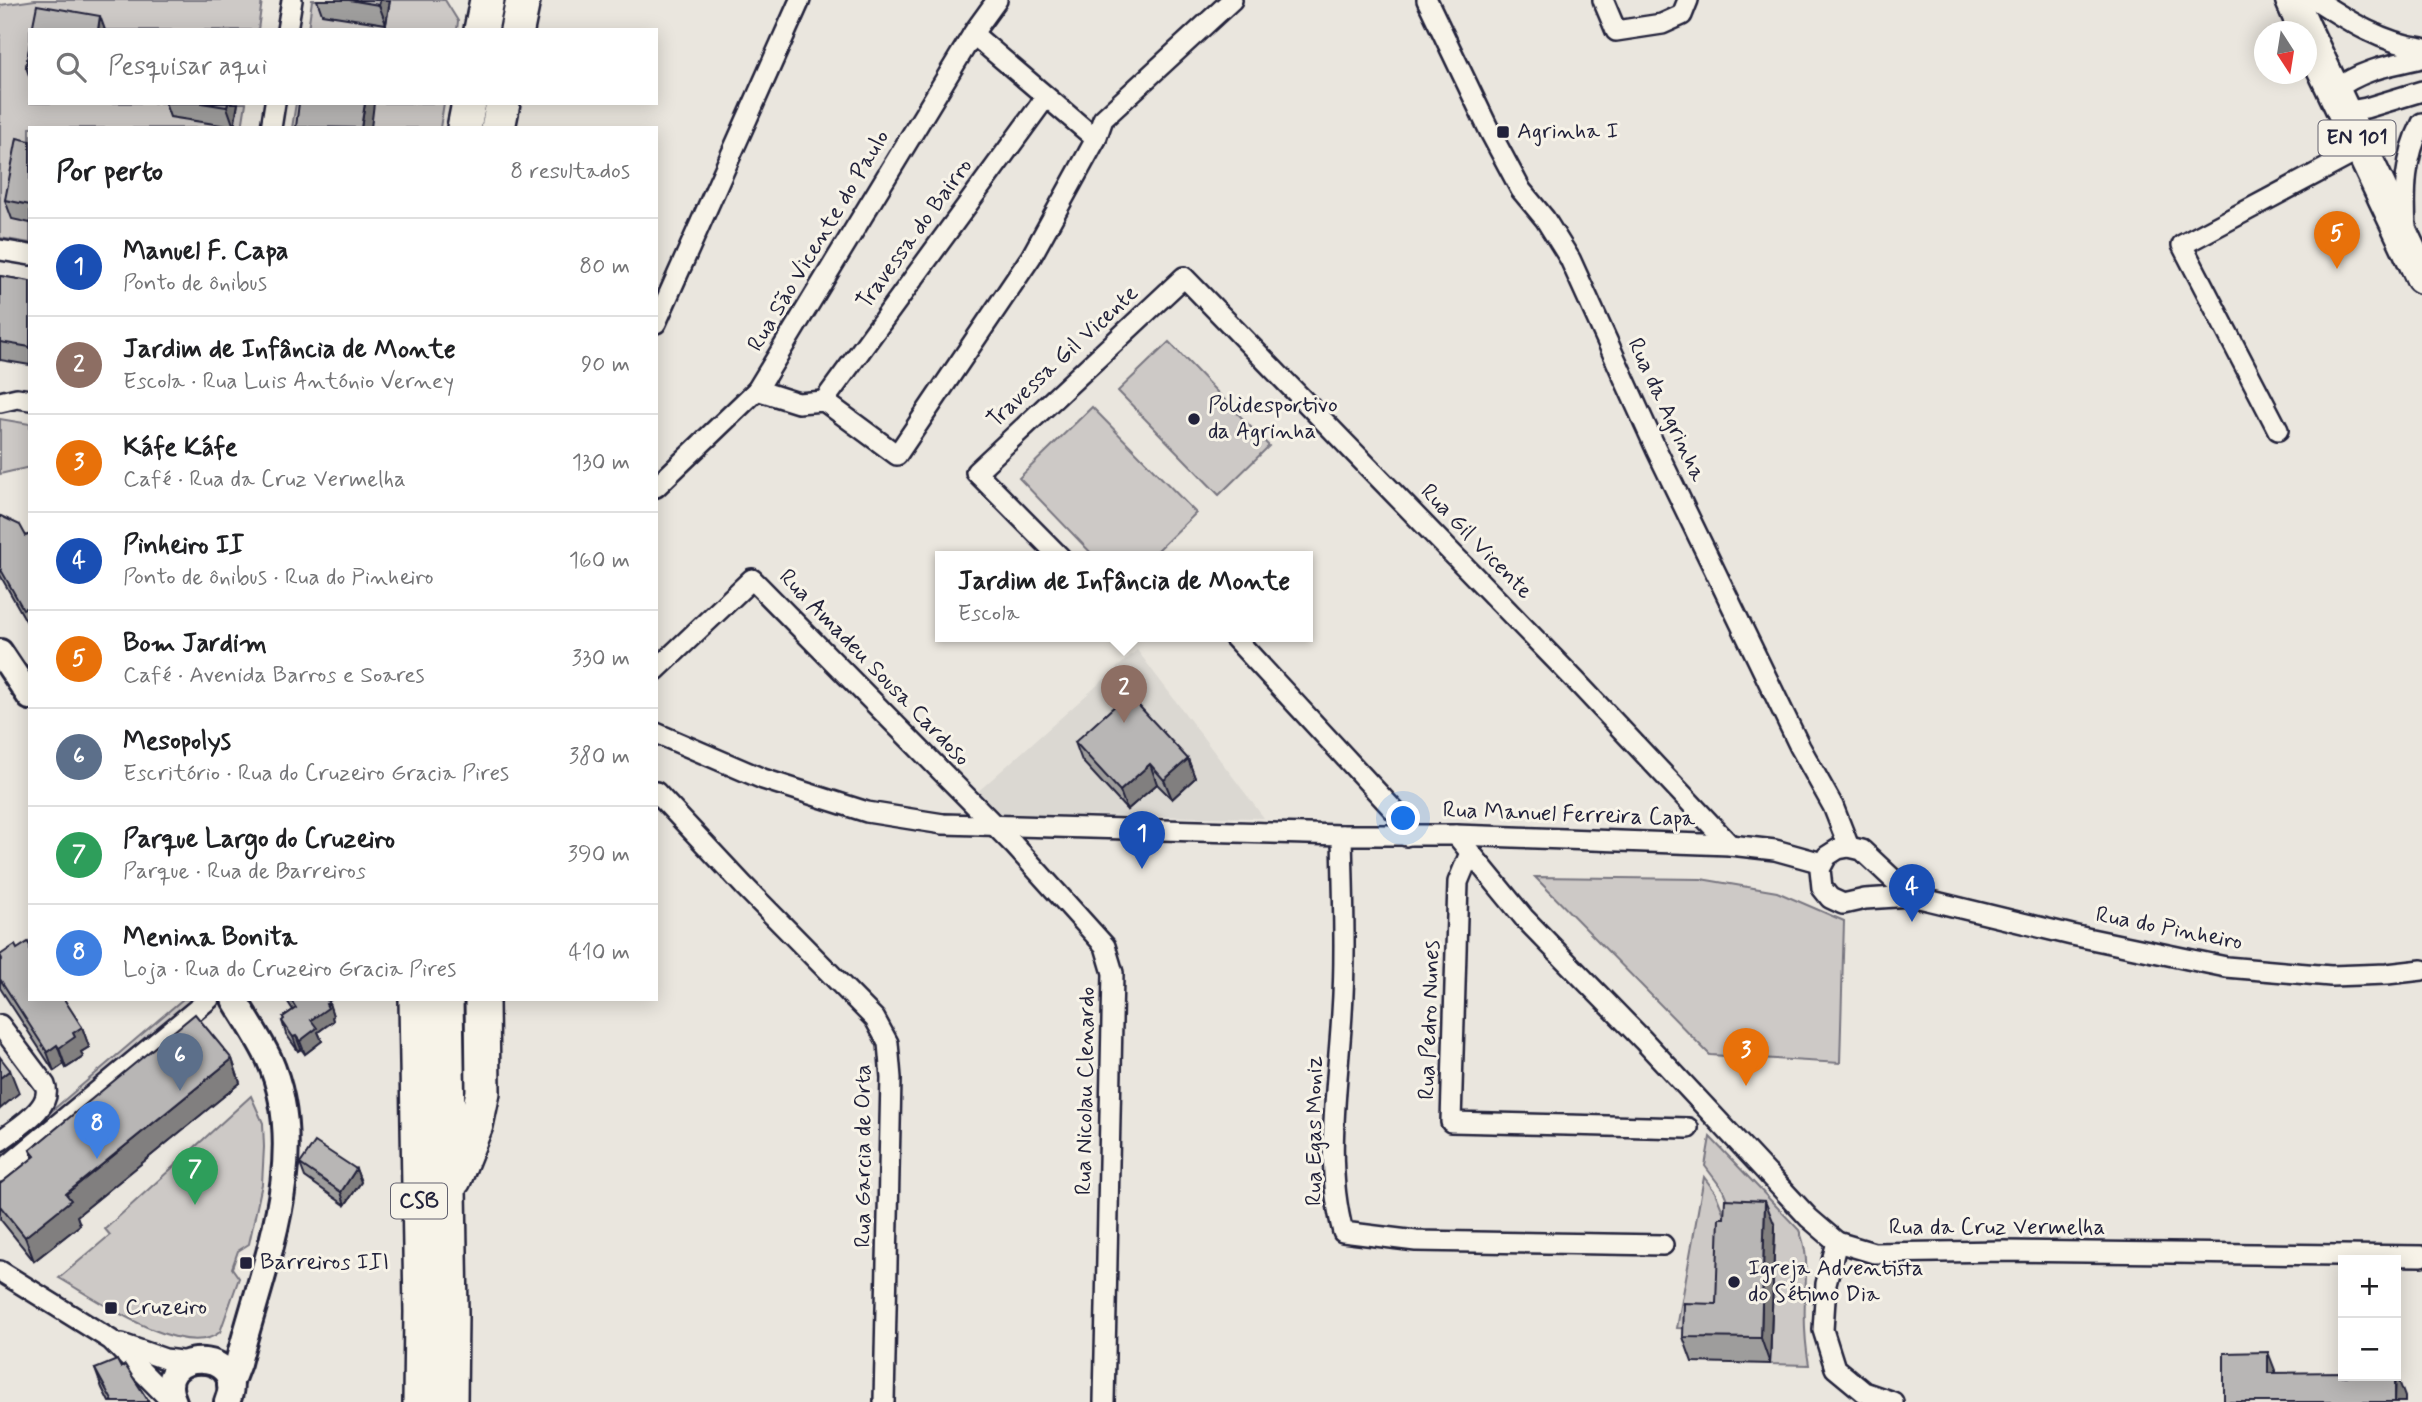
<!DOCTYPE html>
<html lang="pt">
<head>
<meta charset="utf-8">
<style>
  :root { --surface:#fff; --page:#f6f6f6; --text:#202124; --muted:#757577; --line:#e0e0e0; --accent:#0b8043 }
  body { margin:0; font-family:Mynerve,sans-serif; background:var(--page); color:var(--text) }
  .controls { position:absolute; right:21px; bottom:21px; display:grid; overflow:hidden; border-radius:0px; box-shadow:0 4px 18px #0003 }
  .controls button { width:63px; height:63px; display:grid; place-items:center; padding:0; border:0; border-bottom:2px solid var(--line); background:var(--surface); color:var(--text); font:35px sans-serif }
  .compass { position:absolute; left:2254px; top:21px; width:63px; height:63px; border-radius:50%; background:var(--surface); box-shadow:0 4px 18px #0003; rotate:168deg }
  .you { position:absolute; left:1404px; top:819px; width:24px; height:24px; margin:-18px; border:5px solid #fff; border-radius:50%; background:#1a73e8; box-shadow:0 0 0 10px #1a73e833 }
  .badge { display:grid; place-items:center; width:46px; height:46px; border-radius:50%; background:var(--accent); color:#fff; font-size:23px; font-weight:700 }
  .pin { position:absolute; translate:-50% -58px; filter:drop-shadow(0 2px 4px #0008) }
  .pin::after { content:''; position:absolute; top:37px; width:24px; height:21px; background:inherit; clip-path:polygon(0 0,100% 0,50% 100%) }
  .popup { position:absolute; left:935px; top:551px; width:378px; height:91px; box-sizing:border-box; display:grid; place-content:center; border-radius:0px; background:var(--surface); filter:drop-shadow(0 2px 5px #0005); font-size:23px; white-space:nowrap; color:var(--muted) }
  .popup b { font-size:26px; color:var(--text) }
  .popup::after { content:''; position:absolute; left:50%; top:100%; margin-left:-14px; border:14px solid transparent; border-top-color:var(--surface) }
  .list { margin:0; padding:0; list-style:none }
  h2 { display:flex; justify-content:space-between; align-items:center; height:91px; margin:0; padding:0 28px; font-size:30px }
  h2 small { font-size:23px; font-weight:400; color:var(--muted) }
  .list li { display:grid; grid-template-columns:46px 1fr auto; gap:21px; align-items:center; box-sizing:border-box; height:98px; padding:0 28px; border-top:2px solid var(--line) }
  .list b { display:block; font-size:26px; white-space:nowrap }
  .list p { margin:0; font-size:23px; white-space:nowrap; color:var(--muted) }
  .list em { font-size:23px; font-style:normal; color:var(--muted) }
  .icon { flex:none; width:38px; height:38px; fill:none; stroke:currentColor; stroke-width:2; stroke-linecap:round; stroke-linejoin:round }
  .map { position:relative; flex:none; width:2422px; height:1402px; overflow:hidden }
  .search { position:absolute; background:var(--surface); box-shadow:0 4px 18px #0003; left:28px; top:28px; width:630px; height:77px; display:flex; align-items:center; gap:18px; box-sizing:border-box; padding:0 24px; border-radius:0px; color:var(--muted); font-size:26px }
  .panel { position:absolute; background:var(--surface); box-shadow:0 4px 18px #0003; left:28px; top:126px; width:630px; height:875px; border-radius:0px }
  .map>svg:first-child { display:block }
  .built { fill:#dbd8d2 }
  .green { fill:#cdc9c6; stroke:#787680; stroke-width:2 }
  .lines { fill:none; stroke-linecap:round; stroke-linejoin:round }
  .minor-casing { stroke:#22223b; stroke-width:24 }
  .tertiary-casing { stroke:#22223b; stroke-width:30 }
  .primary-casing { stroke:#22223b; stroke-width:37 }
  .trunk-casing { stroke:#22223b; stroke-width:38 }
  .minor { stroke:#f7f3e8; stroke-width:19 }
  .tertiary { stroke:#f7f3e8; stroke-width:24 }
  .primary { stroke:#f7f3e8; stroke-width:32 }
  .trunk { stroke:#f7f3e8; stroke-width:33 }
  .wall { fill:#9e9d9c; stroke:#22223b; stroke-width:2 }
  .shaded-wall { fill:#817f7f; stroke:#22223b; stroke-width:2 }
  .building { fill:#b8b6b5; stroke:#22223b; stroke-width:2 }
  .poi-dot { fill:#22223b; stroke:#f7f3e8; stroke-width:2.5 }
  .labels { text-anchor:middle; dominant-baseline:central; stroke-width:6; stroke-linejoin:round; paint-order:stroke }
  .shield { fill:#f7f3e8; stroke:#62616f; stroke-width:2 }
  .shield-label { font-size:21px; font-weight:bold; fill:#22223b }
  .poi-label { font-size:23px; fill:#22223b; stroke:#f7f3e8; text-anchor:start }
  .street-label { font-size:23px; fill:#22223b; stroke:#f7f3e8 }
</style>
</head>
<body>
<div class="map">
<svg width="2422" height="1402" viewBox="0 0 2422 1402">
  <rect width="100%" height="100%" fill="#eae6de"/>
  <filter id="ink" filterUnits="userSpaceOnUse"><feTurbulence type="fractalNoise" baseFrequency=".0143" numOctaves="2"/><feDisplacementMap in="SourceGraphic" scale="14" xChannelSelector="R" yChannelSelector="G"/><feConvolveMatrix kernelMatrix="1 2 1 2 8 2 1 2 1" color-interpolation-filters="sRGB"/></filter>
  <g filter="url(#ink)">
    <path class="built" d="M 1137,650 L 1264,818 L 1010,814 L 997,812 L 974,795 Z"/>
    <g class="green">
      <path d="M 35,0 L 262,0 L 258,30 L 30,30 L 30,103 L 246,103 L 242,128 L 30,128 L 30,243 L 0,238 L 0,5 Z"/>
      <path d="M 312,0 L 445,0 L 458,21 L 457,30 L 308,30 Z"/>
      <path d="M 296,103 L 444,103 L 440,128 L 292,128 Z"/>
      <path d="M 1169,342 L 1269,446 L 1219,495 L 1118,391 Z"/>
      <path d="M 1092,407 L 1196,513 L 1151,557 L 1095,557 L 1019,478 Z"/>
      <path d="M 0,419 L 30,424 L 30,467 L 0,474 Z"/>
      <path d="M 1535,877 L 1701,879 L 1777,892 L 1844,921 L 1840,1063 L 1710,1055 Z"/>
      <path d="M 183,999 L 194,999 L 0,1159 L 0,1155 Z"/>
      <path d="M 251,1096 L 263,1123 L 264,1147 L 262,1184 L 249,1244 L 238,1251 L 232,1268 L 239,1278 L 220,1332 C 184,1362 93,1297 59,1278 L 110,1235 L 105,1229 Z"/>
      <path d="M 1710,1137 L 1799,1230 C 1809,1253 1806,1273 1805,1297 C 1804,1320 1805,1343 1809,1365 L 1770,1364 L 1775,1226 L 1772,1220 L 1735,1219 L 1723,1190 L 1705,1166 Z"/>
      <path d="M 1704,1177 L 1715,1192 L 1728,1224 L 1725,1330 L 1677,1328 Z"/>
    </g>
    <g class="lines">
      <g class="minor-casing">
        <g id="minor">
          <path d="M 1427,0 L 1490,132 L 1521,190 L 1545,219 L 1570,259 L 1657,451 L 1800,747 L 1833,806 L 1849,847"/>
          <path d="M 1603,0 L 1616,31 L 1662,24 L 1682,15 L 1688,0"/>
          <path d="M 2316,0 C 2348,21 2383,43 2422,48"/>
          <path d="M 287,30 L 292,0"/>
          <path d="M 2334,91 C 2360,70 2390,65 2422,58"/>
          <path d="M 2344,112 L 2366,108 L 2422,91"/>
          <path d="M 271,128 L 275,103"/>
          <path d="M 1096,139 L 1103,119 L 1232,0"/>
          <path d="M 2406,230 C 2404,192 2404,158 2422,123"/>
          <path d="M 0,250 L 30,255"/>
          <path d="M 656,323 L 800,0"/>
          <path d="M 757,390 L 798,403 L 824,401 L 897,455 L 1031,257 L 1096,139 L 973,34"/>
          <path d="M 824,401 L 1046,97"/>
          <path d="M 0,402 L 17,398 L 30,400"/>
          <path d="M 2278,430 L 2182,245 L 2362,149"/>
          <path d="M 656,487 L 757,390 L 976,29 L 997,0"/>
          <path d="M 1060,557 L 976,472 L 1184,277 L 1575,680 L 1730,845"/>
          <path d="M 1234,637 L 1403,820 L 1406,836"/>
          <path d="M 656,670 L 752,579 L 1014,845 L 1105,946 L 1113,973 L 1104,1402"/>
          <path d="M 656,733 L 763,779 L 867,812 L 943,824 L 1342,835 L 1456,835 L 1730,845 L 1775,850 L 1822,863"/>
          <path d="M 656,792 L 744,886 L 875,1019 L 888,1043 L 891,1078 L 884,1402"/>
          <path d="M 1342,835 C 1343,894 1346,954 1342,1013 C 1338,1085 1324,1162 1343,1232 L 1416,1241 L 1663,1245"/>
          <path d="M 1456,835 L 1525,919 L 1643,1040 L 1809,1218 L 1837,1242 L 1874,1253 L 2004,1251 L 2422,1256"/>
          <path d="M 1470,853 L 1458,882 L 1451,1122 L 1688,1128"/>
          <path d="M 1911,896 L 1862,850 L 1849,847 L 1838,849 L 1827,856 L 1820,869 L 1822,888 L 1830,898 L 1843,904 L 1865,899 L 1911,896 L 2072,935 L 2226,967 L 2331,976 L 2387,974 L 2422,970"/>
          <path d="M 0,1025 L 45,1085 C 54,1107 16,1128 0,1141"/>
          <path d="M 0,1172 L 209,999"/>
          <path d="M 1837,1242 L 1826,1284 L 1823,1330 L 1835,1368 L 1864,1392 L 1893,1402"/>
          <path d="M 0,1271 L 111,1340 L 172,1402"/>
          <path d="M 122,1344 L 165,1359 L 188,1362"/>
        </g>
      </g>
      <g class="tertiary-casing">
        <g id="tertiary">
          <path d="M 0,652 L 30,697"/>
          <path d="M 230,1384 L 238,1363 C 262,1268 312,1156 269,1059 C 259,1038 246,1019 234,999"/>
          <path d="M 174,1402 C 149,1347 251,1347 227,1402"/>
        </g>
      </g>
      <g class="primary-casing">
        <g id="primary">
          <path d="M 2292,0 L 2306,32"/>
          <path d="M 2306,32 L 2422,277"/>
        </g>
      </g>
      <g class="trunk-casing">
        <g id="trunk">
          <path d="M 481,30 L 487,0"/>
          <path d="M 517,30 L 523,0"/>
          <path d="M 464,128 L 469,103"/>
          <path d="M 498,128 L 503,103"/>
          <path d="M 416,999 L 421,1312 L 420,1402"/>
          <path d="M 446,999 L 451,1315 L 450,1402"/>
          <path d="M 454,1180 L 476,1125 L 483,1092 L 482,999"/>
        </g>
      </g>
      <use href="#minor" class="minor"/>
      <use href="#tertiary" class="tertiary"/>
      <use href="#primary" class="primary"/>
      <use href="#trunk" class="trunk"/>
    </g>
    <g class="wall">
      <path d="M 317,0 L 390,0 L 386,24 L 322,14 Z"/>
      <path d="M 30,43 L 30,78 L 26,67 Z"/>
      <path d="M 165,103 L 238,103 L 234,127 L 170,117 Z"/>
      <path d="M 30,141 L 30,223 L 12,219 L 5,200 Z"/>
      <path d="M 0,276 L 30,281 L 30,365 L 0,360 Z"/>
      <path d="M 0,516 L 26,536 L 30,534 L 30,628 L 0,575 Z"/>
      <path d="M 1075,742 L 1188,759 L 1195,778 L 1172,799 L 1157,784 L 1127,810 L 1082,761 Z"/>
      <path d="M 0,958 L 82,1027 L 89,1047 L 81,1052 L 83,1057 L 66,1068 L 64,1064 L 54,1071 L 0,988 Z"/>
      <path d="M 286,999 L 332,999 L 328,1002 L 333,1016 L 332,1017 L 333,1021 L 318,1032 L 322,1041 L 305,1054 L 301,1049 L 298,1051 L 286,1034 L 282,1021 L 284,1020 L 283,1017 L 293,1010 Z"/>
      <path d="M 232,1059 L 240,1083 L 77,1216 L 80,1225 L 34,1261 L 0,1219 L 0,1184 L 33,1158 L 30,1150 Z"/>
      <path d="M 300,1164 L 356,1169 L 361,1182 L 345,1205 L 305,1177 Z"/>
      <path d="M 1775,1226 L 1770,1364 L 1692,1362 L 1683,1337 L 1716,1304 Z"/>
      <path d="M 121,1368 L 149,1402 L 109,1402 L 102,1388 L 95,1369 Z"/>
    </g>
    <g class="shaded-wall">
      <path d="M 380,0 L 390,0 L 386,24 L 379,5 Z"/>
      <path d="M 100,16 L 105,30 L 98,30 Z"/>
      <path d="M 228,103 L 238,103 L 234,127 L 227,107 Z"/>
      <path d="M 365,103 L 374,103 L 371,128 L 361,128 Z"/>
      <path d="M 1188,759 L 1195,778 L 1172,799 L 1164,780 Z"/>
      <path d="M 1150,764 L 1157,784 L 1127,810 L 1120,791 Z"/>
      <path d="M 329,1003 L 333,1016 L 332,1017 L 333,1021 L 318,1032 L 322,1041 L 305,1054 L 300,1041 L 311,1020 Z"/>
      <path d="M 82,1027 L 89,1047 L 81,1052 L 83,1057 L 66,1068 L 59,1048 L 73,1033 Z"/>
      <path d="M 296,1036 L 301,1049 L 298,1051 L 293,1037 Z"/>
      <path d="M 57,1045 L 64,1064 L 54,1071 L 47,1052 Z"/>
      <path d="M 232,1059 L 240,1083 L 77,1216 L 80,1225 L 34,1261 L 25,1237 L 66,1194 Z"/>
      <path d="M 10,1070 L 19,1093 L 0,1109 L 0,1078 Z"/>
      <path d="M 356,1169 L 361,1182 L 345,1205 L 341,1192 Z"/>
      <path d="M 1765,1201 L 1775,1226 L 1770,1364 L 1761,1338 Z"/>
      <path d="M 2268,1352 L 2278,1378 L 2268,1373 Z"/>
      <path d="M 2396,1373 L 2405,1397 L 2405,1402 L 2395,1402 Z"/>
    </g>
    <g class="building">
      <path d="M 349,0 L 380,0 L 379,5 Z"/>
      <path d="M 37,5 L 100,16 L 98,30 L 32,30 Z"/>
      <path d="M 30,43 L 30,67 L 26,67 Z"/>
      <path d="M 201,103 L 228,103 L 227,107 Z"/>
      <path d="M 299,103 L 365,103 L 361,128 L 296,127 Z"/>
      <path d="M 17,138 L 30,141 L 30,205 L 5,200 Z"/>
      <path d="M 0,276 L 30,281 L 30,347 L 0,342 Z"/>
      <path d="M 0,516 L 1,516 L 20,525 L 26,536 L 30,534 L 30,605 L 23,609 L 0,568 Z"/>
      <path d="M 1128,694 L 1188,759 L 1164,780 L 1150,764 L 1120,791 L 1075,742 Z"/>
      <path d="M 28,942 L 30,946 L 30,999 L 64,999 L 82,1027 L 73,1033 L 75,1037 L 59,1048 L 57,1045 L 47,1052 L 0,979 L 0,961 L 2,959 L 0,955 L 15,945 L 17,949 Z"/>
      <path d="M 290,999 L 326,999 L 329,1003 L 326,1004 L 328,1008 L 311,1020 L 317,1028 L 300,1041 L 296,1036 L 293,1037 L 282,1021 L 284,1019 L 283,1017 L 296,1008 Z"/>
      <path d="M 195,1014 L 232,1059 L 66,1194 L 71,1200 L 25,1237 L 0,1206 L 0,1184 L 35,1156 L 30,1150 Z"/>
      <path d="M 0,1057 L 10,1070 L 0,1078 Z"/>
      <path d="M 315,1142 L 356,1169 L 341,1192 L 300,1164 Z"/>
      <path d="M 1725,1199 L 1765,1201 L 1761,1338 L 1683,1337 L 1684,1303 L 1716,1304 L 1719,1218 L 1724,1218 Z"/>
      <path d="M 2268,1352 L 2268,1373 L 2343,1372 L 2343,1376 L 2395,1376 L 2395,1402 L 2224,1402 L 2224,1353 Z"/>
      <path d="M 117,1360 L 121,1368 L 125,1365 L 149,1402 L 113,1402 L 95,1369 Z"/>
    </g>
  </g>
  <g class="poi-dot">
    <rect x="1496" y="125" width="14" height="14" rx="3.5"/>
    <circle cx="1194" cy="419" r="7"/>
    <rect x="239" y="1256" width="14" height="14" rx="3.5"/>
    <circle cx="1734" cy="1282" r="7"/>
    <rect x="104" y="1301" width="14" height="14" rx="3.5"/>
  </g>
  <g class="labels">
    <g class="shield">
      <rect x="2318.5" y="120.5" width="77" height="35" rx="5"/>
      <rect x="391" y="1183.5" width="56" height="35" rx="5"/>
    </g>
    <g class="shield-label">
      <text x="2357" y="138">EN 101</text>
      <text x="419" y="1201">CSB</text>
    </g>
    <g class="poi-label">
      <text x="1517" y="132">Agrinha I</text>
      <text x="1208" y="406">Polidesportivo<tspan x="1208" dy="26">da Agrinha</tspan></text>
      <text x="260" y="1263">Barreiros III</text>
      <text x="1748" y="1269">Igreja Adventista<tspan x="1748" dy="26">do Sétimo Dia</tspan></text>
      <text x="125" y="1308">Cruzeiro</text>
    </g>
    <g class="street-label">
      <text transform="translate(915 234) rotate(-54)">Travessa do Bairro</text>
      <text transform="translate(819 241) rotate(-59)">Rua São Vicente do Paulo</text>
      <text transform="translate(1063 357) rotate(-43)">Travessa Gil Vicente</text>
      <text transform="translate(1666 410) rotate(65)">Rua da Agrinha</text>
      <text transform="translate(1476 542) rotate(46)">Rua Gil Vicente</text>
      <text transform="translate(874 668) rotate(46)">Rua Amadeu Sousa Cardoso</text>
      <text transform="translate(1569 815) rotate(2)">Rua Manuel Ferreira Capa</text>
      <text transform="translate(2169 929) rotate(11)">Rua do Pinheiro</text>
      <text transform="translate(1430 1020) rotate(-88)">Rua Pedro Nunes</text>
      <text transform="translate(1086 1091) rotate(-89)">Rua Nicolau Clenardo</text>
      <text transform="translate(1315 1131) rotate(-90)">Rua Egas Moniz</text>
      <text transform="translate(864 1156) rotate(-90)">Rua Garcia de Orta</text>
      <text x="1997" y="1228">Rua da Cruz Vermelha</text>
    </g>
  </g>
</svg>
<div class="controls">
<button>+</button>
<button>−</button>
</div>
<svg class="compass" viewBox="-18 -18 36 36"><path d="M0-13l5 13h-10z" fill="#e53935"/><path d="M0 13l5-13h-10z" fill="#757577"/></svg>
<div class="you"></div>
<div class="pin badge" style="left:1142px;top:869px;background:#1a4fb4">1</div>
<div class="pin badge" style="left:1124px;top:723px;background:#8d6e63">2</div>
<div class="popup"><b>Jardim de Infância de Monte</b>Escola</div>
<div class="pin badge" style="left:1746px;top:1086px;background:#e8710a">3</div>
<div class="pin badge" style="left:1912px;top:922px;background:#1a4fb4">4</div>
<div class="pin badge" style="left:2337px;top:269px;background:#e8710a">5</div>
<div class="pin badge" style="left:180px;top:1091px;background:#5c6f8a">6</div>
<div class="pin badge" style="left:195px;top:1205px;background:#2e9e5b">7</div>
<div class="pin badge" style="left:97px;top:1159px;background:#3f7fe0">8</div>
<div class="search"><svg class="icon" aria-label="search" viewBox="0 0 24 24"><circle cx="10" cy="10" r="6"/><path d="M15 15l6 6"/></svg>Pesquisar aqui</div>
<section class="panel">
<h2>Por perto<small>8 resultados</small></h2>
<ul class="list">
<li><span class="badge" style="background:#1a4fb4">1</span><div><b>Manuel F. Capa</b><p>Ponto de ônibus</p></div><em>80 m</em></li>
<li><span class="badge" style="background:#8d6e63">2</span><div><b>Jardim de Infância de Monte</b><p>Escola · Rua Luis António Verney</p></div><em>90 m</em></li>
<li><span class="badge" style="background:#e8710a">3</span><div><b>Káfe Káfe</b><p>Café · Rua da Cruz Vermelha</p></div><em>130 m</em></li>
<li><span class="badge" style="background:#1a4fb4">4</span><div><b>Pinheiro II</b><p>Ponto de ônibus · Rua do Pinheiro</p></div><em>160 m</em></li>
<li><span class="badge" style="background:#e8710a">5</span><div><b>Bom Jardim</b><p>Café · Avenida Barros e Soares</p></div><em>330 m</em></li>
<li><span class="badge" style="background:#5c6f8a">6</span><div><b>Mesopolys</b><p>Escritório · Rua do Cruzeiro Gracia Pires</p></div><em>380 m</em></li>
<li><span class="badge" style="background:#2e9e5b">7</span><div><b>Parque Largo do Cruzeiro</b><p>Parque · Rua de Barreiros</p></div><em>390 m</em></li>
<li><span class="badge" style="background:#3f7fe0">8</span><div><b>Menina Bonita</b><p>Loja · Rua do Cruzeiro Gracia Pires</p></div><em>410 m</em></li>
</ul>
</section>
</div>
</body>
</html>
